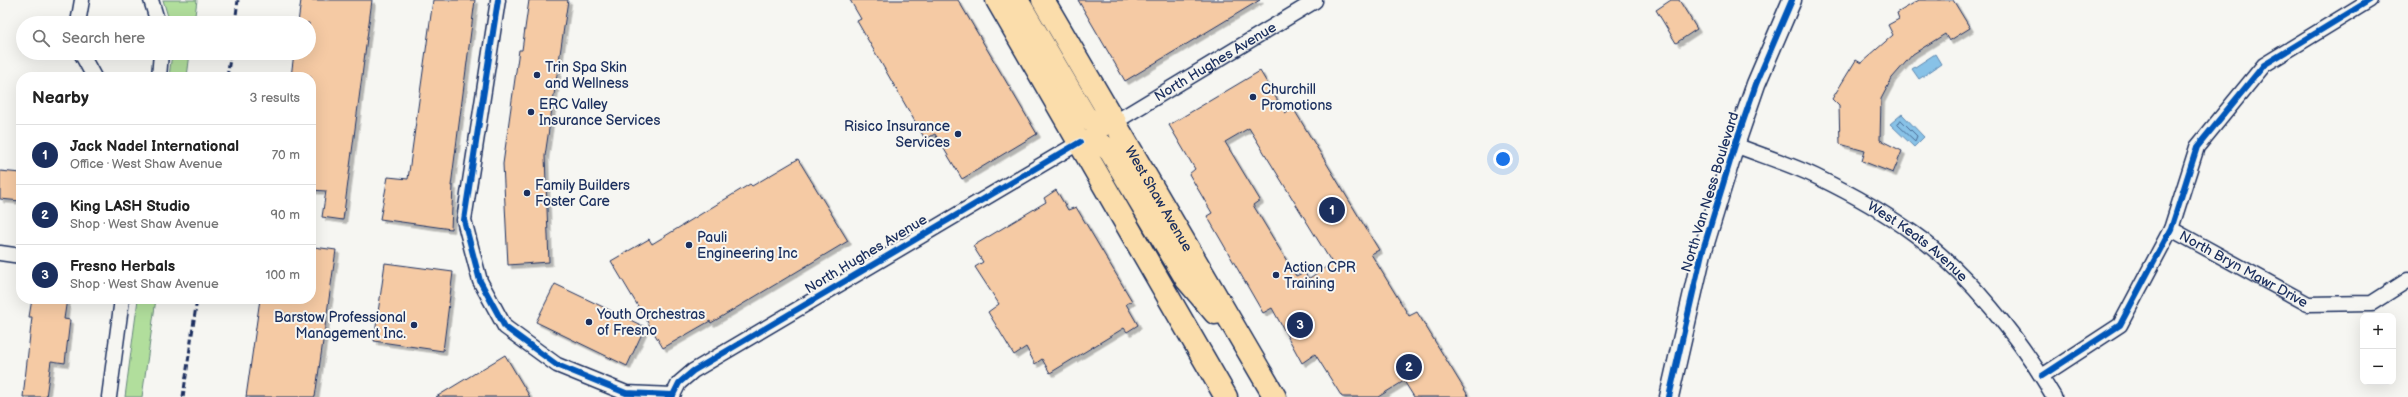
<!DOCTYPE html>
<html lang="en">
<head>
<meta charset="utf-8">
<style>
  :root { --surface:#fff; --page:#f2f2f2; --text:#222; --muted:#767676; --line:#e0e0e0; --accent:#1b2f5e }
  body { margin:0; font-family:"Balsamiq Sans",sans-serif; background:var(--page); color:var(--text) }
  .controls { position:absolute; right:12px; bottom:12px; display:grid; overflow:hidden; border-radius:8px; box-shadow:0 4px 16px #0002 }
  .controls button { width:36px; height:36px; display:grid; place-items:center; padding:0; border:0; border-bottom:1px solid var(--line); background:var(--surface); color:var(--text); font:20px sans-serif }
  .you { position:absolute; left:1503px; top:159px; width:14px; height:14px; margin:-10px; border:3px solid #fff; border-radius:50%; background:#1a73e8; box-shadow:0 0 0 6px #1a73e833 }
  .badge { display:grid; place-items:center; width:26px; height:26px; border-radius:50%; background:var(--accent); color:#fff; font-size:13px; font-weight:700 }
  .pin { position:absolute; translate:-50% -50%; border:2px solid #fff; box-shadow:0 1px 4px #0006 }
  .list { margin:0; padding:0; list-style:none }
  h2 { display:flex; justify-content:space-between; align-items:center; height:52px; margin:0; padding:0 16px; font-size:17px }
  h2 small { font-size:13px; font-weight:400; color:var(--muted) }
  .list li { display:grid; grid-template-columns:26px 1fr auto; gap:12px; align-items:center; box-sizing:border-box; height:60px; padding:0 16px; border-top:1px solid var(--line) }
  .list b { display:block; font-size:15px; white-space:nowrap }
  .list p { margin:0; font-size:13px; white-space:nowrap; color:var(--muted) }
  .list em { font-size:13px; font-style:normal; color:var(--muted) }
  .icon { flex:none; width:22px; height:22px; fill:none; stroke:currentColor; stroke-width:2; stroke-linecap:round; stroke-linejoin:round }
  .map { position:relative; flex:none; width:2408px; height:397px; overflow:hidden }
  .search { position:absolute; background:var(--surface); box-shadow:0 4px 16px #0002; left:16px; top:16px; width:300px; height:44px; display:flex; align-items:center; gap:10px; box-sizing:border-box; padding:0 14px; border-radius:22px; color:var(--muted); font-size:15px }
  .panel { position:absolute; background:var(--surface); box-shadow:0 4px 16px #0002; left:16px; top:72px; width:300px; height:232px; border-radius:16px }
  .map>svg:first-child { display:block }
  .green { fill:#b1de9c; stroke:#66867d }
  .water { fill:#88c2e7; stroke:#5c87b0 }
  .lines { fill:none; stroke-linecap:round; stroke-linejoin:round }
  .shore { stroke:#476a95; stroke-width:1 }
  .building { fill:#f5caa4; stroke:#1b2f5e; fill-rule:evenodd; filter:url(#shadow) }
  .minor-casing { stroke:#1b2f5e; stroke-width:17 }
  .tertiary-casing { stroke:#1b2f5e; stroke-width:21 }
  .primary-casing { stroke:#1b2f5e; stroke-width:25 }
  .minor { stroke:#f6f6f2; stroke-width:14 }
  .tertiary { stroke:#f6f6f2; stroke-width:18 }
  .primary { stroke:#fbddab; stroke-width:22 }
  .rail { stroke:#1b2f5e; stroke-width:3; stroke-dasharray:6 3; stroke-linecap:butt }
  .cycleway-casing { stroke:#f6f6f2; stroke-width:8 }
  .cycleway { stroke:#0057b8; stroke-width:6 }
  .poi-dot { fill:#1b2f5e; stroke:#f6f6f2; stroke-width:1.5 }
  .labels { text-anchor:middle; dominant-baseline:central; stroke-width:4; stroke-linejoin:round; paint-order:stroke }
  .street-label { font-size:14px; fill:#1b2f5e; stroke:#f6f6f2 }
  .poi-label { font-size:14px; fill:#1b2f5e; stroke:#f6f6f2; text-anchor:start }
</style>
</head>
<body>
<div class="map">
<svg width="2408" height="397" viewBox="0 0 2408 397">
  <defs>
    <filter id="shadow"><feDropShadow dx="3.5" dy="3.5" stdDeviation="0" flood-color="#0004"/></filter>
  </defs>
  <rect width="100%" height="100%" fill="#f6f6f2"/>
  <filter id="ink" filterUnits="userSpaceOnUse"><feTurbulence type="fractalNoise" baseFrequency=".025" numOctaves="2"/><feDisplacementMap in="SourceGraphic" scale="8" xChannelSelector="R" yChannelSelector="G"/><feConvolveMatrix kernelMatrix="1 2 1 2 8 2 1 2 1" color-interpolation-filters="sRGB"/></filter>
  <g filter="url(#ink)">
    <g class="green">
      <path d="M 163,0 L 197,0 L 194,23 L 170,23 Z"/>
      <path d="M 172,53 L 190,53 L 187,77 L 169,77 Z"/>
      <path d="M 138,299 L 156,299 L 142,397 L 125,397 Z"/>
    </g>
    <g class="water">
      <path d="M 1935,54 L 1941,64 L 1919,79 L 1912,69 Z"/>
      <path d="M 1902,114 L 1924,137 L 1914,147 L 1890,124 Z"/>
    </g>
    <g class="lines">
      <path class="shore" d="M 1901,120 L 1917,136 L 1915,141 L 1898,125 Z"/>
    </g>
    <g class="building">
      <path d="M 301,0 L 372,0 L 343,220 L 322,217 L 326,191 L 311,190 L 311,77 L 291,77 L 294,53 L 309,53 L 309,23 L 298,23 Z"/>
      <path d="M 433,0 L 475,0 L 451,186 L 453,186 L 451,229 L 380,219 L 388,177 L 408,179 Z"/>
      <path d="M 529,0 L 568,0 L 545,156 L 549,262 L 508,265 L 503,164 L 519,50 L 522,50 Z"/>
      <path d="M 850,0 L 958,0 L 1037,134 L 962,179 L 935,134 L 925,139 L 857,21 L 861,19 Z"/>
      <path d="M 1078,0 L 1260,0 L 1125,81 Z"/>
      <path d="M 1671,0 L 1679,0 L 1697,29 L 1676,43 L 1656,10 Z"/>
      <path d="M 1919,0 L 1953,0 L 1970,28 L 1949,41 L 1945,34 L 1913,54 L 1892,78 L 1881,99 L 1880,140 L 1902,151 L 1893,173 L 1862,161 L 1865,151 L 1840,144 L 1839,106 L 1832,99 L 1856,60 L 1861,63 L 1893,35 L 1888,25 L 1899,19 L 1897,13 Z"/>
      <path d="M 1260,71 L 1285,113 L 1293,108 L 1379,250 L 1371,254 L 1409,316 L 1417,312 L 1469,397 L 1414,397 L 1404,381 L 1378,397 L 1342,397 L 1315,354 L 1302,363 L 1272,308 L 1263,313 L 1207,216 L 1212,213 L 1189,174 L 1195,169 L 1169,125 ZM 1249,128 L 1332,263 L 1308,279 L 1305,272 L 1296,276 L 1253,205 L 1260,200 L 1225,142 Z"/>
      <path d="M 798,159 L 848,241 L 711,323 L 710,321 L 663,348 L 611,261 L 649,239 L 652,244 L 750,184 L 752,186 Z"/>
      <path d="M 0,171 L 21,173 L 21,201 L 0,199 Z"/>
      <path d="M 1056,190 L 1068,210 L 1076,207 L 1132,301 L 1126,304 L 1138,325 L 1127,332 L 1124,328 L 1050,373 L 1042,359 L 1035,364 L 1026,347 L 1014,355 L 988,312 L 999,304 L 975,267 L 983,262 L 973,246 L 1046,202 L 1044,198 Z"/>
      <path d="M 314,247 L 336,250 L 315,397 L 246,397 L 260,299 L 311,299 L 311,266 Z"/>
      <path d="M 385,263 L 453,272 L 443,351 L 374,341 Z"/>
      <path d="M 555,284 L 645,327 L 627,366 L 536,322 Z"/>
      <path d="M 32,299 L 67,299 L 64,319 L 70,320 L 65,363 L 51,361 L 46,397 L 23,397 L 32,317 L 29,317 Z"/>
      <path d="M 505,355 L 530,397 L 436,397 Z"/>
    </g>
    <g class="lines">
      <g class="minor-casing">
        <g id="minor">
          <path d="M 151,0 L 158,23"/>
          <path d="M 498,0 L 464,220 L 480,281 L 505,327 L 557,365 L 626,393 L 673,395"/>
          <path d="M 78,23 L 82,0"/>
          <path d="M 81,53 L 94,77"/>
          <path d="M 159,77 L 161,53"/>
          <path id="s1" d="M 1115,122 L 1315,1"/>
          <path id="s2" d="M 1735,145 C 1763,156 1793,165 1819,178 C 1852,194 1884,212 1913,233 C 1967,271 2021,340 2054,397"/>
          <path id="s3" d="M 2171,229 L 2308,304 L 2372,303 L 2408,280"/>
          <path d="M 0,253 L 21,256"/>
          <path d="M 2042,376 L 2120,325 L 2171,229 L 2197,147 L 2264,65 L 2370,0"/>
          <path d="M 673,395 L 679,383 L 693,371 L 1080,142"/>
          <path d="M 109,397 L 122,299"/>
        </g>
      </g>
      <g class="tertiary-casing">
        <path id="tertiary" d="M 1669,397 L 1702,253 L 1735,145 L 1756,84 L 1792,0"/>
      </g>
      <g class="primary-casing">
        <g id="primary">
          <path d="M 997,0 L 1226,397"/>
          <path d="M 1017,0 L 1085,116 L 1097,126 L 1115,122"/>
          <path id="s4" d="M 1043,0 L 1275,397"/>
          <path d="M 1080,142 L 1094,141 L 1109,149 L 1187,280 L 1215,313"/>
        </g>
      </g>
      <use href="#minor" class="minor"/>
      <use href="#tertiary" class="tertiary"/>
      <use href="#primary" class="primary"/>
      <g class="rail">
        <path d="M 235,23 L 238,0"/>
        <path d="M 227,77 L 231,53"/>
        <path d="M 183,397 L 197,299"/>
      </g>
      <g class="cycleway-casing">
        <g id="cycleway">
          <path d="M 498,0 L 464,220 L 480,281 L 505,327 L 557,365 L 626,393 L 673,395"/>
          <path d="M 2042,376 L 2120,325 L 2171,229 L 2197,147 L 2264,65 L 2370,0"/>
          <path d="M 673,395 L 679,383 L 693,371 L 1080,142"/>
          <path d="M 1669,397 L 1702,253 L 1735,145 L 1756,84 L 1792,0"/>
        </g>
      </g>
      <use href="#cycleway" class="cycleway"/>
    </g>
  </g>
  <g class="poi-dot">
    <circle cx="537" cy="75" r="4"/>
    <circle cx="1253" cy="97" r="4"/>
    <circle cx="531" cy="112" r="4"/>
    <circle cx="958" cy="134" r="4"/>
    <circle cx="527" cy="193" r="4"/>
    <circle cx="689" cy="245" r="4"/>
    <circle cx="1276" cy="275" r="4"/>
    <circle cx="589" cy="322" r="4"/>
    <circle cx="414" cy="325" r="4"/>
  </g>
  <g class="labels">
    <g class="street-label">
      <text stroke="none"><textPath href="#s1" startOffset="117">North Hughes Avenue</textPath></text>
      <text transform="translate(1710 192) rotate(-73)">North Van Ness Boulevard</text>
      <text stroke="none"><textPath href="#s4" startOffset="230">West Shaw Avenue</textPath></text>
      <text stroke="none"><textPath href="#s2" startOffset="208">West Keats Avenue</textPath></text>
      <text transform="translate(866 254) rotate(-31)">North Hughes Avenue</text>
      <text stroke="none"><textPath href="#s3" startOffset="83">North Bryn Mawr Drive</textPath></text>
    </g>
    <g class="poi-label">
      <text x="545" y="67">Trin Spa Skin<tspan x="545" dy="16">and Wellness</tspan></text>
      <text x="1261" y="89">Churchill<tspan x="1261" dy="16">Promotions</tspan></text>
      <text x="539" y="104">ERC Valley<tspan x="539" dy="16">Insurance Services</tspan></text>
      <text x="950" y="126" text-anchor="end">Risico Insurance<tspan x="950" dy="16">Services</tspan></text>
      <text x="535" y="185">Family Builders<tspan x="535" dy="16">Foster Care</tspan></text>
      <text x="697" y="237">Pauli<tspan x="697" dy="16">Engineering Inc</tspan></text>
      <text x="1284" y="267">Action CPR<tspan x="1284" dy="16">Training</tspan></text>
      <text x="597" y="314">Youth Orchestras<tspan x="597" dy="16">of Fresno</tspan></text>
      <text x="406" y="317" text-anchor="end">Barstow Professional<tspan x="406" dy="16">Management Inc.</tspan></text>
    </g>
  </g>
</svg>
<div class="controls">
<button>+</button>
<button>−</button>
</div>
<div class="you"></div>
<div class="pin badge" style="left:1332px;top:210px">1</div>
<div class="pin badge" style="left:1409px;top:367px">2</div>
<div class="pin badge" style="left:1300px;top:325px">3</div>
<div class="search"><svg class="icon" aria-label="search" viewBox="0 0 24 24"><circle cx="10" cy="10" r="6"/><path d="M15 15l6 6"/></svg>Search here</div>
<section class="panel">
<h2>Nearby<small>3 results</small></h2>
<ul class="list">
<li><span class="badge">1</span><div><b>Jack Nadel International</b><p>Office · West Shaw Avenue</p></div><em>70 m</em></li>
<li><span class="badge">2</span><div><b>King LASH Studio</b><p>Shop · West Shaw Avenue</p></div><em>90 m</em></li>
<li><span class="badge">3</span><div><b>Fresno Herbals</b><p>Shop · West Shaw Avenue</p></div><em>100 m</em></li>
</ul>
</section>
</div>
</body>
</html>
